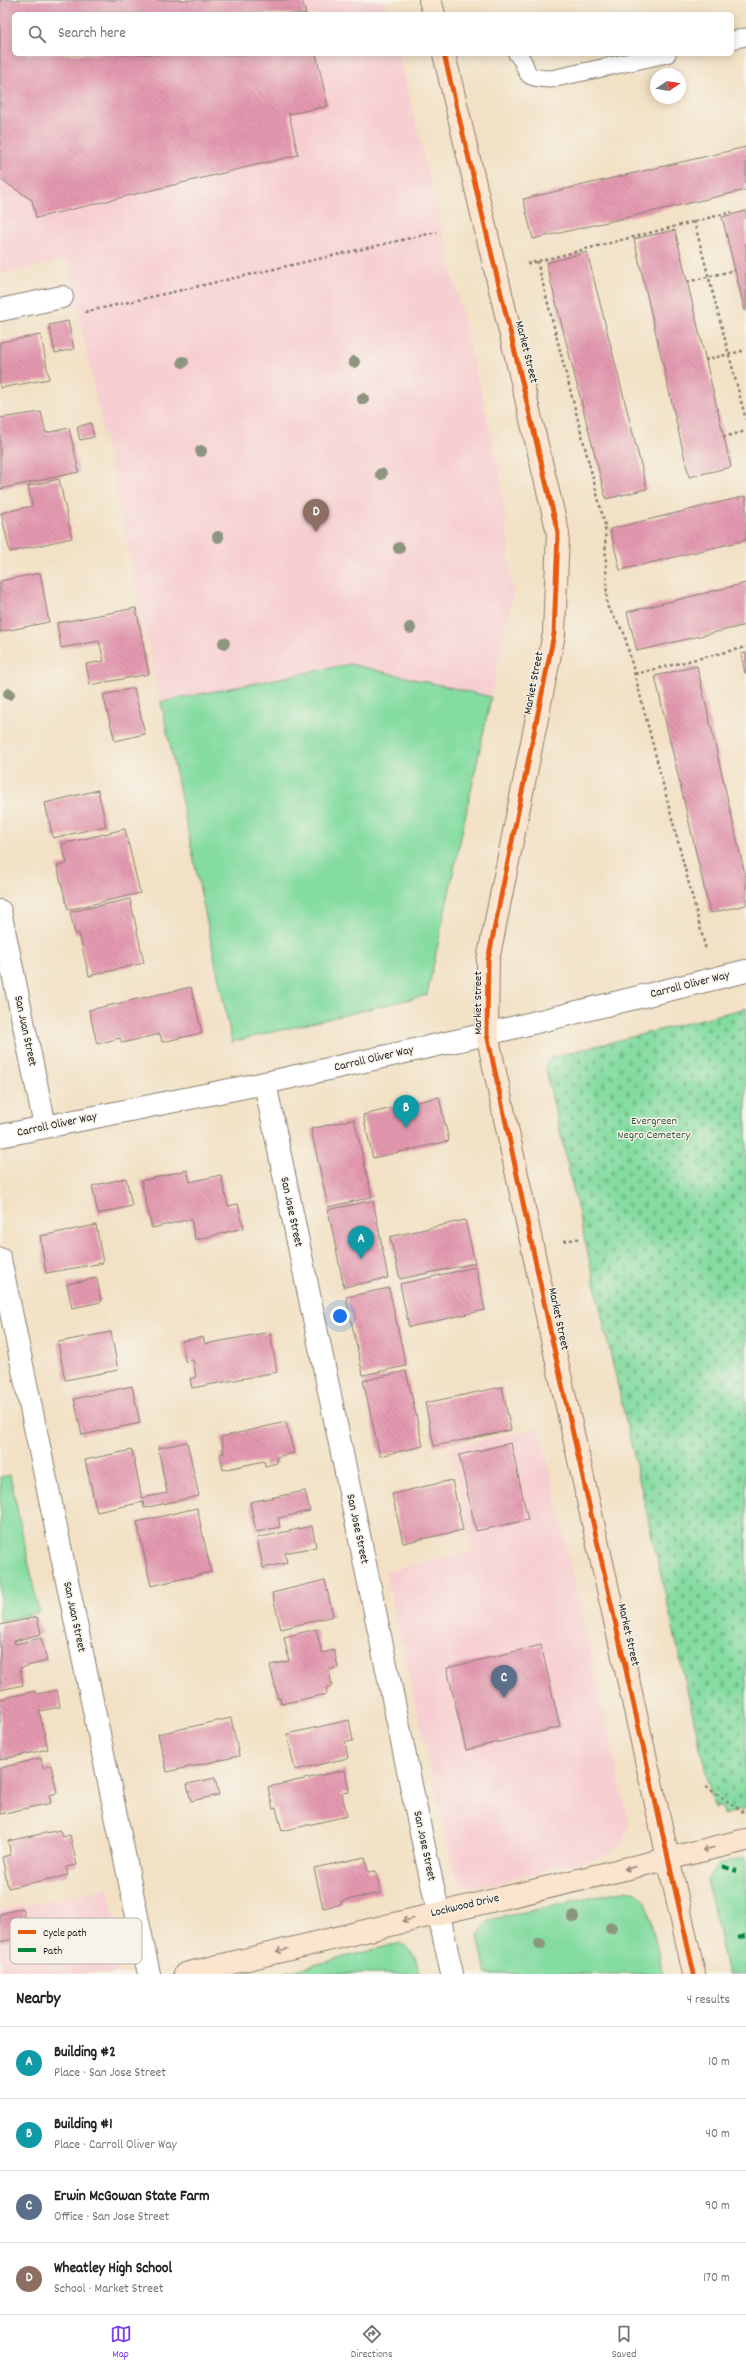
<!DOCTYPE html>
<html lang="en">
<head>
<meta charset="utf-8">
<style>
  :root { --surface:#fff; --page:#f6f6f6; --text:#222; --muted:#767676; --line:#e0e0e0; --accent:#7c3aed }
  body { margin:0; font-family:Dekko,sans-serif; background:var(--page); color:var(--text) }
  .compass { position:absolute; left:650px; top:68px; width:36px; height:36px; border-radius:50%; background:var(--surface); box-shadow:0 2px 10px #0003; rotate:78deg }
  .you { position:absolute; left:340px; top:1316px; width:14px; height:14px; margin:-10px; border:3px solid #fff; border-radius:50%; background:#1a73e8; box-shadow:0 0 0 6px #1a73e833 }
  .badge { display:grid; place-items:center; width:26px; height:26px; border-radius:50%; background:var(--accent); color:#fff; font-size:13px; font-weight:700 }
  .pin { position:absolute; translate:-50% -33px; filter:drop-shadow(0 1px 2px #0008) }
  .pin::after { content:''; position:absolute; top:21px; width:14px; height:12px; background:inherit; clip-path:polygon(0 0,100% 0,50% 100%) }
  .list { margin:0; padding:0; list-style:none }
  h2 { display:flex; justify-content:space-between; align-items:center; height:52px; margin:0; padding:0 16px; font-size:17px }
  h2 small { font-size:13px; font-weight:400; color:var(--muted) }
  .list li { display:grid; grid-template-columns:26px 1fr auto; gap:12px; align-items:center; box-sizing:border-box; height:72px; padding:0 16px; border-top:1px solid var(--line) }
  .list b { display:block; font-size:15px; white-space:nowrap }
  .list p { margin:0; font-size:13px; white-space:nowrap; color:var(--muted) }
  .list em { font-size:13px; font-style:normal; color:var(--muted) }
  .icon { flex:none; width:22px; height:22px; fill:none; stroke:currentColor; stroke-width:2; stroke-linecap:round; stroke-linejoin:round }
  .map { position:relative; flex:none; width:746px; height:1974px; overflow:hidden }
  .search { position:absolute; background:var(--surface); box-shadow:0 2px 10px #0003; left:12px; right:12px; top:12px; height:44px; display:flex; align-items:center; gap:10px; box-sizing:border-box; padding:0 14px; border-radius:6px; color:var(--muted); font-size:15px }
  .sheet { height:340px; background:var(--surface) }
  nav { display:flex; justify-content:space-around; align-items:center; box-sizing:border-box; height:56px; border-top:1px solid var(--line); background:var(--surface); font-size:11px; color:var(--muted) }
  nav a { display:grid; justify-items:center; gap:2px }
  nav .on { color:var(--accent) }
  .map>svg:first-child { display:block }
  .built { fill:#f7cfd2 }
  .grass { fill:#84dca1; stroke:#507c5e }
  .cemetery { fill:url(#cemetery-stones); stroke:#507c5e }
  .building { fill:url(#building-back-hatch) }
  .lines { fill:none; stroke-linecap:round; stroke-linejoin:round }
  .lane-casing { stroke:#877e70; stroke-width:19 }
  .street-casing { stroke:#877e70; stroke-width:24 }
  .secondary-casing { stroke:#877e70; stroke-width:24 }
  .path { stroke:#877e70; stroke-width:2.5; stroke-dasharray:3 3; stroke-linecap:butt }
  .lane { stroke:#fff; stroke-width:17 }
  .street { stroke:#fff; stroke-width:22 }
  .secondary { stroke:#fbe5cf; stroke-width:22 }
  .quiet { stroke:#00873e; stroke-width:4; stroke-dasharray:8 4; stroke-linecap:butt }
  .cycleway-casing { stroke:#f7f3e8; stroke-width:8 }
  .cycleway { stroke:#e8590c; stroke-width:5 }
  .tree { fill:#8d957e }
  .oneway { stroke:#978b7e }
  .labels { text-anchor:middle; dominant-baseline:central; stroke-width:3; stroke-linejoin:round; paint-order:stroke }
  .street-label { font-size:12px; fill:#1c1c1c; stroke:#f7f3e8 }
  .park-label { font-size:12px; fill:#3b5644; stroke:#f7f3e8 }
  .key { fill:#f7f3e8; stroke:#b5b2ab; stroke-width:1 }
  .key-label { font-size:11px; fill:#1c1c1c }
</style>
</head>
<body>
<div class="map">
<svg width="746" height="1974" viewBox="0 0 746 1974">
  <defs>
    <pattern id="cemetery-stones" width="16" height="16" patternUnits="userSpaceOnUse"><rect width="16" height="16" fill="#84dca1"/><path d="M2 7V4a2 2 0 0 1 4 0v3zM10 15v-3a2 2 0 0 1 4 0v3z" fill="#71bc8a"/></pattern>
    <pattern id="building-back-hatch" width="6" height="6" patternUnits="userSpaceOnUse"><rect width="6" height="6" fill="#e499b0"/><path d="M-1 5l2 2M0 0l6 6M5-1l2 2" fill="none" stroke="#c38397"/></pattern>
  </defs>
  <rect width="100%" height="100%" fill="#f7f3e8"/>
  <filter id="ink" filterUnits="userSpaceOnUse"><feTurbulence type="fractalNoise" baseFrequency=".025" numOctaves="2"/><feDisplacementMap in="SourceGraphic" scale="8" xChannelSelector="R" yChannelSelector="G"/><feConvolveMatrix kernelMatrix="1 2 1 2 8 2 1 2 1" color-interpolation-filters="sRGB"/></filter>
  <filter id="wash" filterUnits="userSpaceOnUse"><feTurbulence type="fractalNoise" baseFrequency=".012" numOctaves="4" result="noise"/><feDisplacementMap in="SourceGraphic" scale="16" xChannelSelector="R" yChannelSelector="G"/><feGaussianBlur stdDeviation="0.9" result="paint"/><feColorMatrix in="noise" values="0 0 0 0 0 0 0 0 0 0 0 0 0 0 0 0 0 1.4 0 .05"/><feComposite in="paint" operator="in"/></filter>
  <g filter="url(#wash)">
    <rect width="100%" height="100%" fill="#f2e1c5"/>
    <g class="built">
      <path d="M 0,0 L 386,0 L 390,14 L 14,14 L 14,54 L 399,54 L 500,471 L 513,593 L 427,995 L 232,1042 L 67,260 L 0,274 Z"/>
      <path d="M 540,1428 L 629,1825 L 621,1845 L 604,1856 L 474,1888 L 459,1882 L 454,1871 L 385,1572 L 473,1551 L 450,1447 Z"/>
      <path d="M 108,1888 L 122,1953 L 123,1962 L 116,1973 L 0,1974 L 0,1911 Z"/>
    </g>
    <g class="grass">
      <path d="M 350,664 L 491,697 L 427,995 L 232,1042 L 161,702 Z"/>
      <path d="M 10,1475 L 39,1612 L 0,1621 L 0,1477 Z"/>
      <path d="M 746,1857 L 746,1974 L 728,1974 L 707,1880 L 718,1865 Z"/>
      <path d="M 626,1890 L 637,1892 L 646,1901 L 663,1974 L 486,1974 L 478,1935 L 489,1920 Z"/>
      <path d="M 399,1943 C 414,1949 416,1958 419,1974 L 279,1974 Z"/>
    </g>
    <path class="cemetery" d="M 746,1008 L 746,1809 L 723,1815 L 722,1807 L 714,1808 L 545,1066 L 552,1057 Z"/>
    <g id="blocks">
      <g class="building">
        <path d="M 0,0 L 302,0 L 306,14 L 14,14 L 14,54 L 316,54 L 328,106 L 289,114 L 298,155 L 36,218 L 32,200 L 0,179 Z"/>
        <path d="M 746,147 L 746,190 L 533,239 L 523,199 Z"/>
        <path d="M 746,211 L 746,311 L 745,311 L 722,217 Z"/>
        <path d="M 675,230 L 731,467 L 689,477 L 634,239 Z"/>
        <path d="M 587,252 L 647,489 L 606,499 L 546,263 Z"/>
        <path d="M 68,321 L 74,349 L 55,353 L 49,325 Z"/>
        <path d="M 41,335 L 49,379 L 0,388 L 0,342 Z"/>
        <path d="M 41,412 L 46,433 L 69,428 L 79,472 L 0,489 L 0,418 Z"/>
        <path d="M 91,423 L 94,437 L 80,440 L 77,427 Z"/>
        <path d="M 59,479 L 72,538 L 10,552 L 1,513 L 32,506 L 28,486 Z"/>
        <path d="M 746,496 L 746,540 L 620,570 L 610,529 Z"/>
        <path d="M 40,573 L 49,622 L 0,632 L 0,581 Z"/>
        <path d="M 746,583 L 746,625 L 637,651 L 627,612 Z"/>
        <path d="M 136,608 L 149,674 L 90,685 L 86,664 L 104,661 L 99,641 L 61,648 L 57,623 Z"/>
        <path d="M 746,653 L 746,673 L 745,673 L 741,654 Z"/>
        <path d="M 697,666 L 746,879 L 746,905 L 710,913 L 655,676 Z"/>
        <path d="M 134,688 L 145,734 L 115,741 L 103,695 Z"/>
        <path d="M 98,790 L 106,826 L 53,838 L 45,803 Z"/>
        <path d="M 125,829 L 140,893 L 68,910 L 57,866 L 67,864 L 62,844 Z"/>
        <path d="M 130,899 L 144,963 L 89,976 L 79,933 L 75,934 L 70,912 Z"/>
        <path d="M 191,987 L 202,1033 L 162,1042 L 160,1034 L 122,1043 L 120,1038 L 97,1044 L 89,1010 Z"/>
        <path d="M 439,1097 L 449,1141 L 373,1158 L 363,1115 Z"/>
        <path d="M 354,1119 L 372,1197 L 328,1207 L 311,1129 Z"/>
        <path d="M 187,1170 L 190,1182 L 221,1175 L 228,1206 L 238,1204 L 244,1228 L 195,1240 L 191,1219 L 152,1228 L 141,1181 Z"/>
        <path d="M 126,1178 L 132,1206 L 98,1214 L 92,1186 Z"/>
        <path d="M 373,1200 L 388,1278 L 344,1287 L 328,1210 Z"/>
        <path d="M 465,1220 L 475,1263 L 400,1279 L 390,1237 Z"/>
        <path d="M 96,1225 L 103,1263 L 46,1273 L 40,1236 Z"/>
        <path d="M 476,1267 L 485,1310 L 409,1327 L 400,1284 Z"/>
        <path d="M 97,1278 L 101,1302 L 72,1308 L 67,1284 Z"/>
        <path d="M 389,1288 L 406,1366 L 363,1375 L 346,1297 Z"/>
        <path d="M 111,1332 L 118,1370 L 65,1380 L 58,1342 Z"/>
        <path d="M 270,1332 L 277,1372 L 192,1388 L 190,1379 L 196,1377 L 193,1360 L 185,1361 L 182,1341 L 203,1337 L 205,1344 Z"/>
        <path d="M 406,1371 L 423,1446 L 380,1456 L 363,1381 Z"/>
        <path d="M 132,1386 L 140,1423 L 82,1435 L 74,1399 Z"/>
        <path d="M 502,1387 L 511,1430 L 434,1446 L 425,1403 Z"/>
        <path d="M 286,1422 L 294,1453 L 276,1457 L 277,1463 L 265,1466 L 264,1461 L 223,1470 L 220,1454 L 224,1453 L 221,1437 Z"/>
        <path d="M 187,1442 L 199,1496 L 144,1508 L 143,1502 L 97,1512 L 85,1460 L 132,1450 L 142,1498 L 167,1493 L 158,1448 Z"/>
        <path d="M 511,1443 L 528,1520 L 476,1531 L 459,1455 Z"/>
        <path d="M 452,1480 L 463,1530 L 403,1543 L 392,1494 Z"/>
        <path d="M 305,1491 L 310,1511 L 278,1518 L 280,1527 L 256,1532 L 250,1502 Z"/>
        <path d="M 197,1508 L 211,1572 L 151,1586 L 137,1522 Z"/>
        <path d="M 312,1526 L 316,1547 L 285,1553 L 287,1563 L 263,1568 L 257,1538 Z"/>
        <path d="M 325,1580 L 333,1616 L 281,1629 L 272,1593 Z"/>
        <path d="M 37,1617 L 41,1634 L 14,1641 L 15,1644 L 41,1638 L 47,1661 L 20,1668 L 23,1685 L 0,1690 L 0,1625 Z"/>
        <path d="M 316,1629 L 322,1653 L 334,1650 L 338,1667 L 329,1670 L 332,1686 L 326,1687 L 327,1694 L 281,1704 L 280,1698 L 278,1699 L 270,1665 L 289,1661 L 284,1637 Z"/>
        <path d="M 541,1645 L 560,1727 L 466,1750 L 447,1668 Z"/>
        <path d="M 57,1690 L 60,1707 L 39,1711 L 48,1749 L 0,1760 L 0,1699 L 35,1691 L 36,1694 Z"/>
        <path d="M 231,1718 L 239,1756 L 167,1772 L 158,1734 Z"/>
        <path d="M 349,1720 L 353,1741 L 345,1742 L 348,1758 L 295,1770 L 287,1734 Z"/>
        <path d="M 41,1758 L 43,1768 L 51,1765 L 57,1793 L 49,1795 L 51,1803 L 0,1814 L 0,1768 Z"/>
        <path d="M 345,1770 L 349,1792 L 342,1793 L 347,1816 L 282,1831 L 276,1808 L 273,1809 L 268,1787 Z"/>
        <path d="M 215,1778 L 219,1795 L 191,1801 L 187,1784 Z"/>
        <path d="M 60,1830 L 62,1837 L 70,1835 L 77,1865 L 66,1867 L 68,1875 L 8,1888 L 2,1857 L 11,1855 L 8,1841 Z"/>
        <path d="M 365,1857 L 368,1872 L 376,1871 L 381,1893 L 341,1901 L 342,1904 L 323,1908 L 314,1868 Z"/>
        <path d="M 23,1908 L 29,1935 L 0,1942 L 0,1914 Z"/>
      </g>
    </g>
  </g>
  <g filter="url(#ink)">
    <use href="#blocks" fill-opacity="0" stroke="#877e70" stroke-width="1"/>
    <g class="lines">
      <g class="lane-casing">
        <g id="lane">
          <path d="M 732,40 L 746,37"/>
          <path d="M 517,54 C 533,69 516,78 551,79 L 667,54"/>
        </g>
      </g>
      <g class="street-casing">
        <g id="street">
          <path d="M 0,310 L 62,297"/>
          <path d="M 0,911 L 45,1126"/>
          <path d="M 265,1083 L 421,1833 L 452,1974"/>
          <path d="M 0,1136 L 265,1083 L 487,1034 L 746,971"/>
          <path d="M 0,1259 L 149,1974"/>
        </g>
      </g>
      <g class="secondary-casing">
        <g id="secondary">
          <path d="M 430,0 L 434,14"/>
          <path d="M 444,54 L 558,533 L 554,634 L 488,960 L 487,1034 L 553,1344 L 694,1974"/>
          <path d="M 185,1974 L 746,1840"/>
        </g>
      </g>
      <g class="path">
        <path d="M 694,221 L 746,420"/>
        <path d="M 537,261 L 605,525 L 607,606 L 624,633 L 706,950"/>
        <path d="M 527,264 L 732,212"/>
        <path d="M 687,282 L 735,270"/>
        <path d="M 85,312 L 437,232"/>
        <path d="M 705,360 L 746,350"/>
        <path d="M 723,437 L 746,431"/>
        <path d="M 635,674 L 746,647"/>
        <path d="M 564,1241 L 581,1238"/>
        <path d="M 706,1787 L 743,1812"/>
      </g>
      <use href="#lane" class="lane"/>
      <use href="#street" class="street"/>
      <use href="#secondary" class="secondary"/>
      <g class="quiet">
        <path d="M 722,1866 L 737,1871"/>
        <path d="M 738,1938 L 746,1936"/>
      </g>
      <g class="cycleway-casing">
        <path id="cycleway" d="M 444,54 L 558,533 L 554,634 L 488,960 L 487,1034 L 553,1344 L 694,1974"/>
      </g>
      <use href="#cycleway" class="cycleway"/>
    </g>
    <g class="tree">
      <circle cx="183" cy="362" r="6"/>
      <circle cx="354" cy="362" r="6"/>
      <circle cx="363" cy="399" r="6"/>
      <circle cx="201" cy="451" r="6"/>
      <circle cx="381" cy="474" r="6"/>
      <circle cx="218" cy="537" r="6"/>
      <circle cx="399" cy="548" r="6"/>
      <circle cx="410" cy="628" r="6"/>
      <circle cx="224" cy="643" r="6"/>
      <circle cx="9" cy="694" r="6"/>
      <circle cx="573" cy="1917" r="6"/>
      <circle cx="611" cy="1928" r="6"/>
      <circle cx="540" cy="1944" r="6"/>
    </g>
    <defs><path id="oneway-shaft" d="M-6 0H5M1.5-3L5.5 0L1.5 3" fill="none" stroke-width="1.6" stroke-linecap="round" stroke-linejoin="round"/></defs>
    <g class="oneway">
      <use href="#oneway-shaft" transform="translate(708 1849) rotate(166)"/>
      <use href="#oneway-shaft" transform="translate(630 1868) rotate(167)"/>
      <use href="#oneway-shaft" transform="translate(408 1920) rotate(166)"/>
      <use href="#oneway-shaft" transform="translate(282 1950) rotate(166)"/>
    </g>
  </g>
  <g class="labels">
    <g class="street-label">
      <text transform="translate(526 352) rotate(76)">Market Street</text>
      <text transform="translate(534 683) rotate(-79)">Market Street</text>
      <text transform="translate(690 985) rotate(-14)">Carroll Oliver Way</text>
      <text transform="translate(478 1003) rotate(-90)">Market Street</text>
      <text transform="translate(25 1031) rotate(78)">San Juan Street</text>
      <text transform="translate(374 1059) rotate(-13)">Carroll Oliver Way</text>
      <text transform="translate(57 1125) rotate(-12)">Carroll Oliver Way</text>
      <text transform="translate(291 1212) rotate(78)">San Jose Street</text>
      <text transform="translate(558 1319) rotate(78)">Market Street</text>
      <text transform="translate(357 1529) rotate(78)">San Jose Street</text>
      <text transform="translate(74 1617) rotate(78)">San Juan Street</text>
      <text transform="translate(628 1635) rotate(77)">Market Street</text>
      <text transform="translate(424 1846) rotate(78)">San Jose Street</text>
      <text transform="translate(465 1906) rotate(-13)">Lockwood Drive</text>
    </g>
    <g class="park-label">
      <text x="654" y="1121">Evergreen<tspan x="654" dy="14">Negro Cemetery</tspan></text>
    </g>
  </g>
  <rect x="10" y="1918" width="132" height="46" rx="6" class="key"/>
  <rect x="18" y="1930" width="18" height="4" fill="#e8590c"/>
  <rect x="18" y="1948" width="18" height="4" fill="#00873e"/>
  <g class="key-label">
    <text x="43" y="1936">Cycle path</text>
    <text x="43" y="1954">Path</text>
  </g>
</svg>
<svg class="compass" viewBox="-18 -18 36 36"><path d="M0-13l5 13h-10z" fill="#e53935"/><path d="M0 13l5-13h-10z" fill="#767676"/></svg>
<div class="you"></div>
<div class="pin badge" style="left:361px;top:1259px;background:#0f9aa8">A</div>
<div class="pin badge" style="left:406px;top:1128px;background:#0f9aa8">B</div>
<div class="pin badge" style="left:504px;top:1698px;background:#5c6f8a">C</div>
<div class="pin badge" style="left:316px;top:532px;background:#8d6e63">D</div>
<div class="search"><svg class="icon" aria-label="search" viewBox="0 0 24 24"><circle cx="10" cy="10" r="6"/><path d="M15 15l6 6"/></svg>Search here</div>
</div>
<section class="sheet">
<h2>Nearby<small>4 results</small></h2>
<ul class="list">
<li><span class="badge" style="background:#0f9aa8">A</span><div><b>Building #2</b><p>Place · San Jose Street</p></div><em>10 m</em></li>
<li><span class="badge" style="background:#0f9aa8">B</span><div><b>Building #1</b><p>Place · Carroll Oliver Way</p></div><em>40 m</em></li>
<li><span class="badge" style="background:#5c6f8a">C</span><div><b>Erwin McGowan State Farm</b><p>Office · San Jose Street</p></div><em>90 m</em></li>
<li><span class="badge" style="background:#8d6e63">D</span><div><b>Wheatley High School</b><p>School · Market Street</p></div><em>170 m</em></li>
</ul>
</section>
<nav>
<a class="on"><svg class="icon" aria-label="map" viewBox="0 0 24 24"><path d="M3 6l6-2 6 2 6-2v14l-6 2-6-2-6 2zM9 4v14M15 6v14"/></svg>Map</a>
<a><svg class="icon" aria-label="directions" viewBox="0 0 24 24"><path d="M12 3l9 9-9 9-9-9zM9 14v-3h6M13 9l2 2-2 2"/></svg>Directions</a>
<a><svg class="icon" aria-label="saved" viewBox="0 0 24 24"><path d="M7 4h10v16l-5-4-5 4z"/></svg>Saved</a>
</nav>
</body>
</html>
